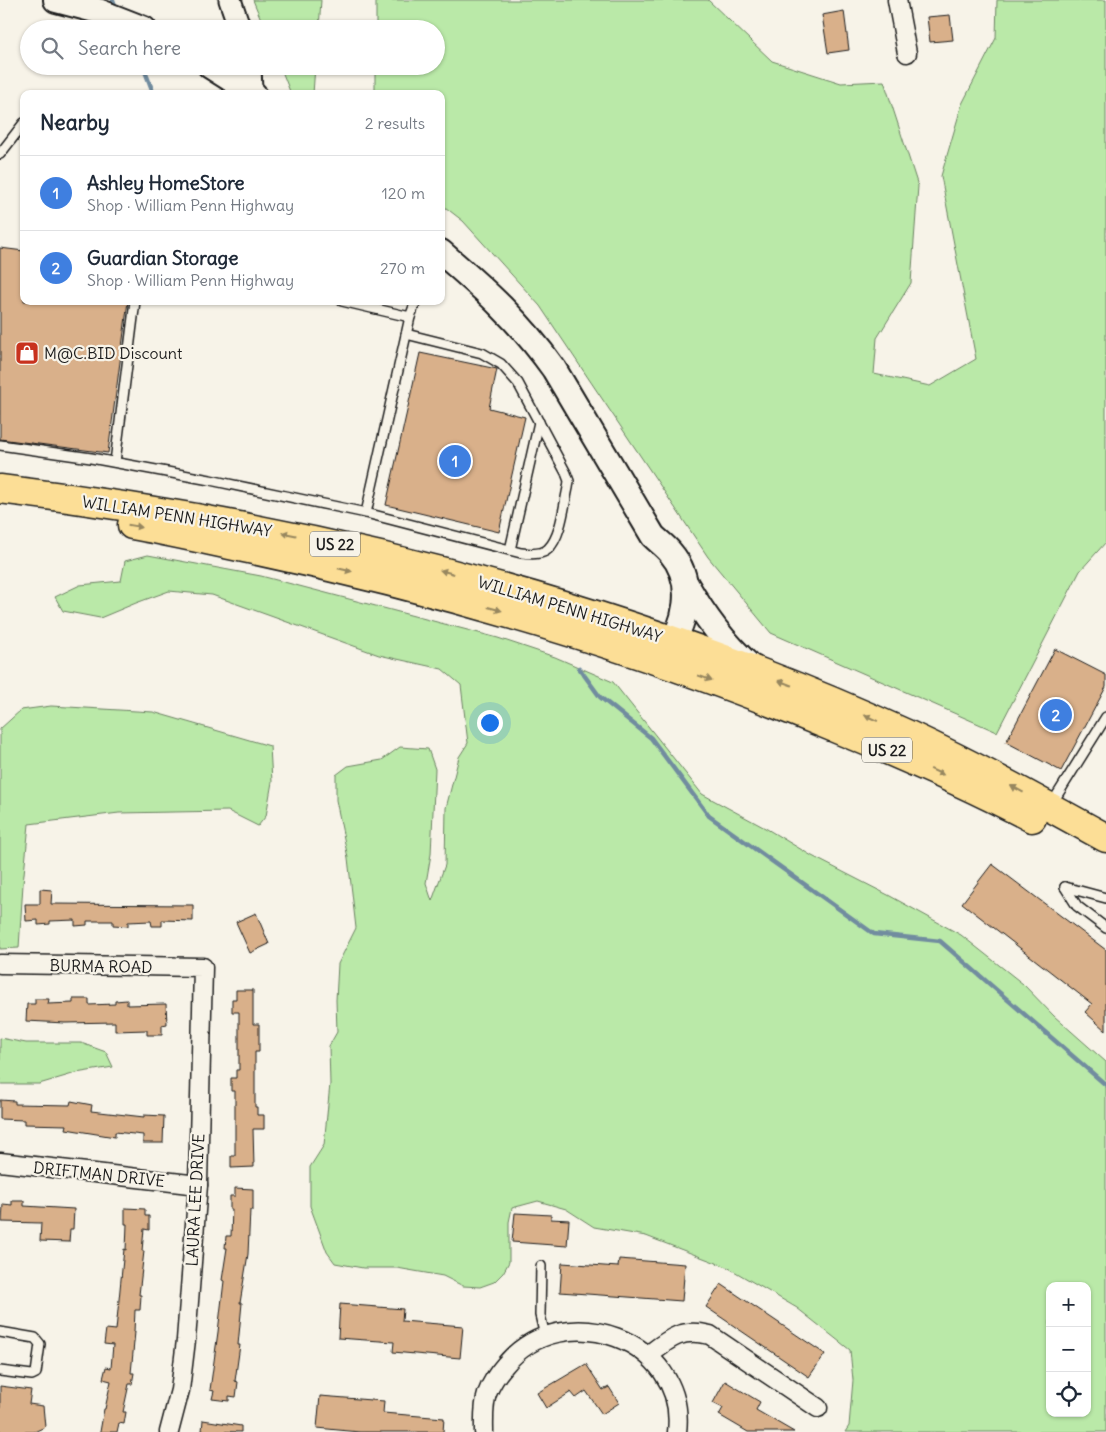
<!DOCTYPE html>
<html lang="en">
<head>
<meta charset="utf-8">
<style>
  :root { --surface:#fff; --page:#f2f2f3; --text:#1f2937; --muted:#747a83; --line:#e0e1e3; --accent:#7c3aed }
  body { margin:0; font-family:Delius,sans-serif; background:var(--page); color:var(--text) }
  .controls { position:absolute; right:15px; bottom:15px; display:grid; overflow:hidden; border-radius:10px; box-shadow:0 1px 4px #0004 }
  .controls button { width:45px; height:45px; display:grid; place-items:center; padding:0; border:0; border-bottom:1px solid var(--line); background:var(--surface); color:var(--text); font:25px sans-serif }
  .you { position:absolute; left:489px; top:722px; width:18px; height:18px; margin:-12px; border:4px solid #fff; border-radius:50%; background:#1a73e8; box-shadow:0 0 0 8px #1a73e833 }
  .badge { display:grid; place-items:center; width:32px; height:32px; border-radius:50%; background:var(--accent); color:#fff; font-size:16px; font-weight:700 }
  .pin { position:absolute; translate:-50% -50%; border:2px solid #fff; box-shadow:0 1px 5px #0006 }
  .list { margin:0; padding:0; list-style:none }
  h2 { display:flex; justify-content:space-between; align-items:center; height:65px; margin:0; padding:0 20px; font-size:21px }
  h2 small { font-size:16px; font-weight:400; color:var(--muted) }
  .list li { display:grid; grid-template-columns:32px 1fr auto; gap:15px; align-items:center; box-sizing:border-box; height:75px; padding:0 20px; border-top:1px solid var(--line) }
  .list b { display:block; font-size:19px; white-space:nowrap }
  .list p { margin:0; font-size:16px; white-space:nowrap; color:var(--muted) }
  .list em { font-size:16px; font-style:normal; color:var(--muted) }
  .icon { flex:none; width:28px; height:28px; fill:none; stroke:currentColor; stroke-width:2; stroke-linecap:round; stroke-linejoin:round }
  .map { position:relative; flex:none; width:1106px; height:1432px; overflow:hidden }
  .search { position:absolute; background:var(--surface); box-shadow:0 1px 4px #0004; left:20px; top:20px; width:425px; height:55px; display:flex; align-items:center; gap:12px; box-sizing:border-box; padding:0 18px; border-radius:28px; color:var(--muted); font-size:19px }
  .panel { position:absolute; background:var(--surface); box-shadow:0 1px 4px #0004; left:20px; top:90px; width:425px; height:215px; border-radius:10px }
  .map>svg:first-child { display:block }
  .green { fill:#bae9a8; stroke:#6b8262; fill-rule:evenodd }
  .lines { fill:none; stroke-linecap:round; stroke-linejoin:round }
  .stream { stroke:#718c9f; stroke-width:4.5 }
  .building { fill:#d9b08a; stroke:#1c1c1c }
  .service-casing { stroke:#1c1c1c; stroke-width:12 }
  .minor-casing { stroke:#1c1c1c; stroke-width:21 }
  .tertiary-casing { stroke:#1c1c1c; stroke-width:25 }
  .secondary-casing { stroke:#1c1c1c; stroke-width:28 }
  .trunk-casing { stroke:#1c1c1c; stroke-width:31 }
  .service { stroke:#f7f3e8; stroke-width:9 }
  .minor { stroke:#f7f3e8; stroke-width:18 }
  .tertiary { stroke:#f7f3e8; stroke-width:21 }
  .secondary { stroke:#f7f3e8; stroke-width:24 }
  .trunk { stroke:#fcde96; stroke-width:28 }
  .oneway { fill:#97875f }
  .labels { text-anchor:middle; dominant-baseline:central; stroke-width:4.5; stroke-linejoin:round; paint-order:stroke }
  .shield { fill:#f7f3e8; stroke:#5e5c59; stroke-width:1 }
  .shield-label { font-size:15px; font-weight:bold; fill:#1c1c1c }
  .poi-label { font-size:16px; fill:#1c1c1c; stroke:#f7f3e8; text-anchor:start }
  .street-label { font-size:16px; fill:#1c1c1c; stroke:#f7f3e8 }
</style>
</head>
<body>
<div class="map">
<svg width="1106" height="1432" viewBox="0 0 1106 1432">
  <rect width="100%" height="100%" fill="#f7f3e8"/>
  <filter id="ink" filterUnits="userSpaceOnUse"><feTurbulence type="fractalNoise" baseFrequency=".02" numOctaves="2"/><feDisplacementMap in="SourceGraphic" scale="10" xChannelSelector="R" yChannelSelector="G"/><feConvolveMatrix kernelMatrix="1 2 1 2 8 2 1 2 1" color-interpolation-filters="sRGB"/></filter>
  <g filter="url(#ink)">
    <g class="green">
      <path d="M 253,0 L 321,0 L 319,29 L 265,29 Z"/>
      <path d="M 376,0 L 708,0 L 772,61 L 841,83 L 884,81 L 918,186 L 911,283 L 877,338 L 874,374 L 930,386 L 976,359 L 941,176 L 962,104 L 996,38 L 997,0 L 1106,0 L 1106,542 L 1080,571 L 997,732 L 771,633 L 708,557 L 540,306 L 463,221 L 441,204 L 441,94 L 375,94 L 375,66 L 436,66 L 436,29 L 376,29 Z"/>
      <path d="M 280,66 L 315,66 L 313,94 L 291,94 Z"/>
      <path d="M 148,555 L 261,576 L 498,638 L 555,657 L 613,682 L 702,794 L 767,829 L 812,856 L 890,896 L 961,935 L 1023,984 L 1054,1016 L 1106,1062 L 1106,1432 L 845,1432 L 849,1426 L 853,1380 L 850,1350 L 797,1308 L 727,1267 L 646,1236 L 594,1227 L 566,1209 L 538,1201 L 512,1208 L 509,1222 L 509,1262 L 503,1273 L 494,1282 L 480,1287 L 463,1286 L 443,1276 L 397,1268 L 363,1268 L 335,1263 L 327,1252 L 310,1206 L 310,1167 L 324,1145 L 330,1084 L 329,1046 L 337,1032 L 336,1000 L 338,964 L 356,928 L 348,858 L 336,800 L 336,775 L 348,766 L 382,760 L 400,747 L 428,749 L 435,769 L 431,854 L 426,883 L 432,901 L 445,865 L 446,808 L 459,757 L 468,743 L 461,685 L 442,669 L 379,655 L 212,595 L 169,591 L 136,603 L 100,618 L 63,611 L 55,597 L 80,585 L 121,581 L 125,561 ZM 1050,1286 L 1087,1286 L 1087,1413 L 1050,1413 Z"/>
      <path d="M 51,706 L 153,712 L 270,746 L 272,782 L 266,816 L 258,826 L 228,811 L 119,813 L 29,824 L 23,884 L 19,948 L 0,949 L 0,729 L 21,710 Z"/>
      <path d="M 0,1038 L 26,1043 L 81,1043 L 106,1052 L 113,1067 L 76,1073 L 39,1084 L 0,1084 Z"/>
    </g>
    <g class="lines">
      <g class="stream">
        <path d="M 113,0 L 117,10"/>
        <path d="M 143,66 L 153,92"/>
        <path d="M 579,668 L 600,697 L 651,738 L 709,816 L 874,934 L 940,941 L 1106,1085"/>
      </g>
    </g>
    <g class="building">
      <path d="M 844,11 L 849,50 L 828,53 L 822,15 Z"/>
      <path d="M 950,15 L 953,40 L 930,42 L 927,17 Z"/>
      <path d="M 0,248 L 24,251 L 24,301 L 128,301 L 108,453 L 0,439 Z"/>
      <path d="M 420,353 L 497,369 L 489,408 L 525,417 L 499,532 L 386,505 Z"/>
      <path d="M 1055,649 L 1106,675 L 1106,687 L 1061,771 L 1006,742 Z"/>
      <path d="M 992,864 L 1106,950 L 1106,1031 L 1085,1012 L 1092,1004 L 962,903 Z"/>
      <path d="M 40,889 L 52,890 L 51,904 L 193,905 L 193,921 L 162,920 L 162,926 L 152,926 L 151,921 L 128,922 L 128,926 L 113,925 L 113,921 L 87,921 L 87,925 L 75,926 L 75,920 L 50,921 L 50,924 L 38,925 L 38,920 L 26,921 L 25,904 L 40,904 Z"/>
      <path d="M 256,913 L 269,944 L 250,953 L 236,922 Z"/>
      <path d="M 236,990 L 253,990 L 253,1024 L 259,1024 L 259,1052 L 255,1052 L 255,1107 L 257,1107 L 257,1115 L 264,1115 L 264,1129 L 253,1129 L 254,1167 L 231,1168 L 231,1156 L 235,1156 L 235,1091 L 231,1091 L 231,1078 L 236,1078 L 236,1070 L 239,1070 L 239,1012 L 232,1012 L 232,999 L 236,999 Z"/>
      <path d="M 35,999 L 49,999 L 48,1004 L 73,1003 L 73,999 L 89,999 L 89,1005 L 115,1004 L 115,1001 L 127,1000 L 127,1005 L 166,1004 L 167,1024 L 162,1025 L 162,1035 L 147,1035 L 147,1030 L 115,1031 L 115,1022 L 65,1023 L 26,1021 L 27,1004 L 35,1004 Z"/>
      <path d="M 0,1100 L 15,1101 L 15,1104 L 70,1105 L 71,1101 L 92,1105 L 91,1111 L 144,1117 L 144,1115 L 164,1116 L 163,1143 L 143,1143 L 143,1135 L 115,1132 L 115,1137 L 66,1129 L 67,1125 L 24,1124 L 24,1120 L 0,1119 Z"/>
      <path d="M 235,1188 L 253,1189 L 253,1210 L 250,1210 L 248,1254 L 240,1303 L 242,1303 L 238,1345 L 240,1345 L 235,1381 L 238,1382 L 236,1397 L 229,1396 L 229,1401 L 212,1399 L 214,1391 L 210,1390 L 218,1332 L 224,1281 L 222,1280 L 227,1248 L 225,1248 L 226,1236 L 231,1236 L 232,1209 L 230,1209 L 230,1196 L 235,1196 Z"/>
      <path d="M 12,1201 L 24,1201 L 24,1206 L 74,1209 L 73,1229 L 70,1229 L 69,1242 L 40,1241 L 41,1223 L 2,1222 L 3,1204 L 12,1205 Z"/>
      <path d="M 125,1208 L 145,1209 L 145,1216 L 149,1216 L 149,1230 L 144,1229 L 142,1251 L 144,1251 L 139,1295 L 141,1295 L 140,1310 L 135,1310 L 134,1332 L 135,1332 L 131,1373 L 134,1373 L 132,1384 L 129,1384 L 123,1412 L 126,1412 L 124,1424 L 119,1423 L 117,1432 L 100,1432 L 104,1409 L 105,1409 L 111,1381 L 103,1379 L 106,1367 L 111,1368 L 113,1345 L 104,1344 L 106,1329 L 116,1330 L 124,1249 L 126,1250 L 127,1224 L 125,1224 Z"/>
      <path d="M 515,1213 L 551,1215 L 551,1219 L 569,1220 L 567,1246 L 512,1242 Z"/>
      <path d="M 619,1259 L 685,1264 L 682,1301 L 560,1292 L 562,1263 L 618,1267 Z"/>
      <path d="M 721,1284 L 825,1354 L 809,1377 L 706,1307 Z"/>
      <path d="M 340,1304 L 403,1309 L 402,1321 L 463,1326 L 460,1358 L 393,1352 L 394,1342 L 338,1338 Z"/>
      <path d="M 586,1364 L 603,1390 L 609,1387 L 619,1403 L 602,1414 L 586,1391 L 576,1398 L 571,1392 L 546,1408 L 537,1393 Z"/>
      <path d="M 725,1381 L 760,1402 L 756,1410 L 794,1432 L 748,1432 L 719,1415 L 723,1408 L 713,1403 Z"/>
      <path d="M 0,1386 L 31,1390 L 29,1404 L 43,1406 L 45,1427 L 34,1432 L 0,1432 Z"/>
      <path d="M 320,1396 L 384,1401 L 383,1413 L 444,1418 L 443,1432 L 360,1432 L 317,1428 Z"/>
      <path d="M 203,1420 L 241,1426 L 241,1432 L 202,1431 Z"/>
    </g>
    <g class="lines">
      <g class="service-casing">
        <g id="service">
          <path d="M 0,154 L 24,123"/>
          <path d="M 410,317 L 416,301"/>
          <path d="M 0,445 L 91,458 L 210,480 L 366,513 L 410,317 L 342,301"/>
          <path d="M 115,462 L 135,301"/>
          <path d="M 366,513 L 521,553 C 530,554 542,555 548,549 C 561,537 564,505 568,488 L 569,481 L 566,473 L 518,383 L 501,364 L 482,353 L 406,334"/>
          <path d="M 510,550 L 539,422"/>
          <path d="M 1051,805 L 1106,717"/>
          <path d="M 1065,887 L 1077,906 L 1106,928"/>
          <path d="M 1065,887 L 1106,898"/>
          <path d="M 541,1266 L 540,1315 L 545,1336"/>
          <path d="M 0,1332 L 35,1338 L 40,1344 L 36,1373 L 32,1375 L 0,1371"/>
        </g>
      </g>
      <g class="minor-casing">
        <g id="minor">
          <path d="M 897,0 L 907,53"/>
          <path d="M 0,964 L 203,967 L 198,1185 L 186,1340 L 180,1390 L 169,1432"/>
          <path d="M 0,1162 L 198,1185"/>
          <path d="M 648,1355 C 670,1338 681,1328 710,1335 L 818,1408"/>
          <path d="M 484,1432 C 484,1420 483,1406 487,1394 C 491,1383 498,1373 505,1365 C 562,1295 688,1339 677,1432"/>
        </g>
      </g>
      <g class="tertiary-casing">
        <g id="tertiary">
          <path d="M 230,0 L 240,29"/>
          <path d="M 250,66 L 251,91"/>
        </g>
      </g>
      <g class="secondary-casing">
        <g id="secondary">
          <path d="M 56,0 L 98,11 L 144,29"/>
          <path d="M 210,66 L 254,94"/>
          <path d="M 441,252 C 485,290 520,321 554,369 L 653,536 C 658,541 665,546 670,552 C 697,583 686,626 664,655"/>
          <path d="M 686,584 C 706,619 723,641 753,669"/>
        </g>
      </g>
      <g class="trunk-casing">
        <g id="trunk">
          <path d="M 0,489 C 313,527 621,603 909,735 C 976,766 1041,802 1106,838"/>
          <path d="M 132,525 C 172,532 210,541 249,549 C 452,592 646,649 837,729 C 903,756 969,785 1032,818"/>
        </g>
      </g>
      <use href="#service" class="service"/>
      <use href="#minor" class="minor"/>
      <use href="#tertiary" class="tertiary"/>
      <use href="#secondary" class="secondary"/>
      <use href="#trunk" class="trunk"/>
    </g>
    <defs><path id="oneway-solid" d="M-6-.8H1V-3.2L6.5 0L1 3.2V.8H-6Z" transform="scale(1.25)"/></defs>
    <g class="oneway">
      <use href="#oneway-solid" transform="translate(135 526) rotate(10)"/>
      <use href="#oneway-solid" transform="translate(289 534) rotate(-169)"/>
      <use href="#oneway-solid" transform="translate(345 570) rotate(13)"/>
      <use href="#oneway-solid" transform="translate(447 572) rotate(-165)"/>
      <use href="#oneway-solid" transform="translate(495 609) rotate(15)"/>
      <use href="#oneway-solid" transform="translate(705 678) rotate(20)"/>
      <use href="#oneway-solid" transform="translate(785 683) rotate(-159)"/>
      <use href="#oneway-solid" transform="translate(871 718) rotate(-156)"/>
      <use href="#oneway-solid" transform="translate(937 772) rotate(24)"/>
      <use href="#oneway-solid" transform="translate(1017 789) rotate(-151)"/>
    </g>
  </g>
  <defs>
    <g id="shop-square" transform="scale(1.25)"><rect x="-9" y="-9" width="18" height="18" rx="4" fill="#c8321e" stroke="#f7f3e8"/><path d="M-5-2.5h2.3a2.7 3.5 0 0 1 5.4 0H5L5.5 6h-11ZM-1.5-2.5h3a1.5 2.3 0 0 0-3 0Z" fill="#fff"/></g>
  </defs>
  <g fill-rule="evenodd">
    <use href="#shop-square" x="27" y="353"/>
  </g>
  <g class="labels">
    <g class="shield">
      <rect x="310" y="531.5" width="50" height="25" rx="4"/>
      <rect x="862" y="737.5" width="50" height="25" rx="4"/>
    </g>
    <g class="shield-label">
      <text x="335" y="544">US 22</text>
      <text x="887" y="750">US 22</text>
    </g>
    <g class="poi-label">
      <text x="44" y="353">M@C.BID Discount</text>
    </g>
    <g class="street-label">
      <text transform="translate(177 516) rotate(9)">WILLIAM PENN HIGHWAY</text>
      <text transform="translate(570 609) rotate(17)">WILLIAM PENN HIGHWAY</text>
      <text transform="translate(101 966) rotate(1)">BURMA ROAD</text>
      <text transform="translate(99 1174) rotate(6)">DRIFTMAN DRIVE</text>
      <text transform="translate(195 1200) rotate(-87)">LAURA LEE DRIVE</text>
    </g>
  </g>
</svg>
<div class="controls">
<button>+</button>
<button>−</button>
<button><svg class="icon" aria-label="locate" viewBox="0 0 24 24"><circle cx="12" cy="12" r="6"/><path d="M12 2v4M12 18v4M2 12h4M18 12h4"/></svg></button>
</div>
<div class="you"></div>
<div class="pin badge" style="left:455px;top:461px;background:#3f7fe0">1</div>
<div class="pin badge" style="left:1056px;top:715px;background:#3f7fe0">2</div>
<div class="search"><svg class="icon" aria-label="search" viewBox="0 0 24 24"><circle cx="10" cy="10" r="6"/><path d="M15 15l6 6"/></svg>Search here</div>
<section class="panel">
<h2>Nearby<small>2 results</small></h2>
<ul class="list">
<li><span class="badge" style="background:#3f7fe0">1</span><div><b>Ashley HomeStore</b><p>Shop · William Penn Highway</p></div><em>120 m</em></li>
<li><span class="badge" style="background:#3f7fe0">2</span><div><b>Guardian Storage</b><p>Shop · William Penn Highway</p></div><em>270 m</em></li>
</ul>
</section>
</div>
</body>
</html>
